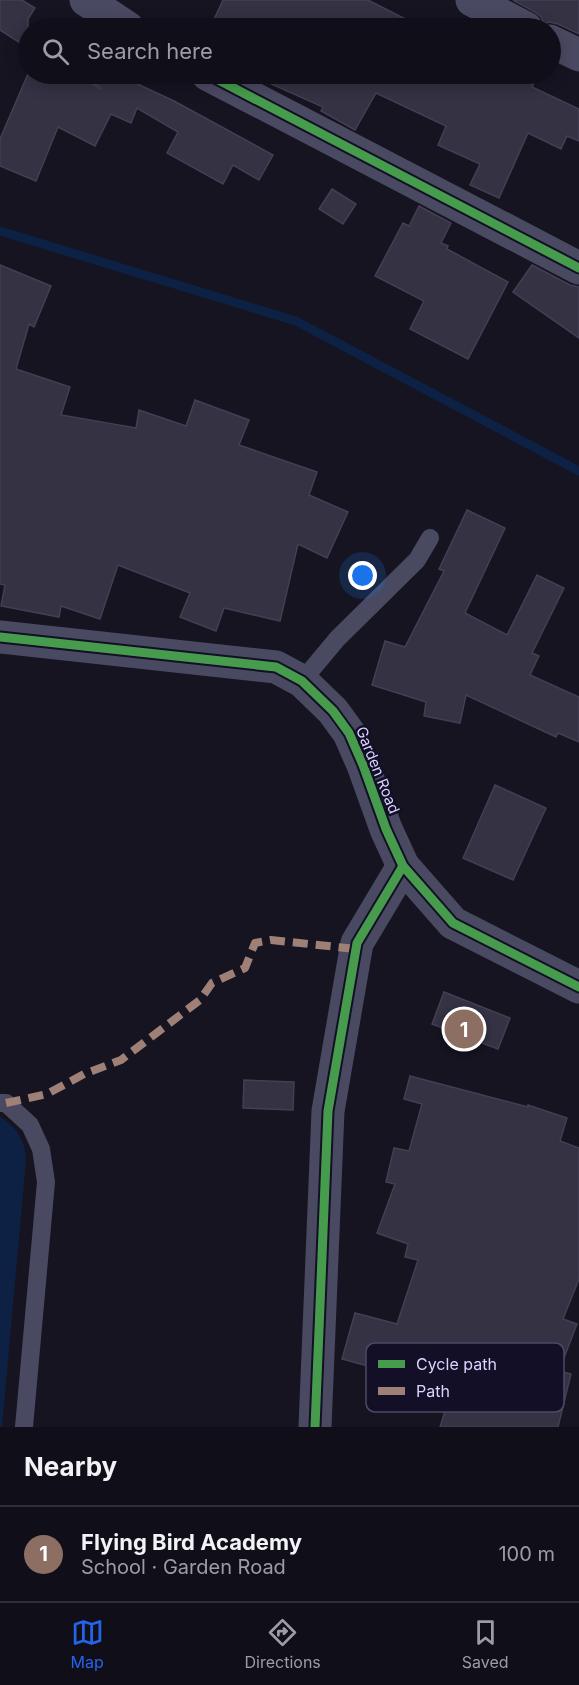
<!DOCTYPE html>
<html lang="en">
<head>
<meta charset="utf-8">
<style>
  :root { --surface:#100f19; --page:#191822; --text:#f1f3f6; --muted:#9c9ca2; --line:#302f38; --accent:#2563eb }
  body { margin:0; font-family:Inter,sans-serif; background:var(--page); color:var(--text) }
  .you { position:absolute; left:363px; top:576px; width:21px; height:21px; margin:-15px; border:4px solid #fff; border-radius:50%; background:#1a73e8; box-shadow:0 0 0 9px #1a73e833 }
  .badge { display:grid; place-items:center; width:39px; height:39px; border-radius:50%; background:var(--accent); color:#fff; font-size:20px; font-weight:700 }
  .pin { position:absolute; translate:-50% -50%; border:3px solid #fff; box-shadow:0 2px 6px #0006 }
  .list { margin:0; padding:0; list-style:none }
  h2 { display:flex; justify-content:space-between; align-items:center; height:78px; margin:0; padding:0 24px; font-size:26px }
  h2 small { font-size:20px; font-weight:400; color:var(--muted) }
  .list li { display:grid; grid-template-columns:39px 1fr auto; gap:18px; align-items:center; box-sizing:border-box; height:96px; padding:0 24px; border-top:2px solid var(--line) }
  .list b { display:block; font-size:22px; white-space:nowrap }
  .list p { margin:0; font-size:20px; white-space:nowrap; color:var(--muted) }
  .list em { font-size:20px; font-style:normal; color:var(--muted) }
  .icon { flex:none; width:33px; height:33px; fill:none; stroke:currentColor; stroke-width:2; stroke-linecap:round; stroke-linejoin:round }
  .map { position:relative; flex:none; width:579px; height:1427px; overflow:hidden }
  .search { position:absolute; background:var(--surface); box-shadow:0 3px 15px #0003; left:18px; right:18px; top:18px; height:66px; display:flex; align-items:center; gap:15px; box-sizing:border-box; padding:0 21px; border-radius:33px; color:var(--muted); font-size:22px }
  .sheet { height:174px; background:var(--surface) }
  nav { display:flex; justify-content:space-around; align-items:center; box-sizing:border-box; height:84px; border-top:2px solid var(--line); background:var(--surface); font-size:16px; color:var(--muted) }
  nav a { display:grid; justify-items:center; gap:3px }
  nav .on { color:var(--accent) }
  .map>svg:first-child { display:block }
  .water { fill:#0d2144 }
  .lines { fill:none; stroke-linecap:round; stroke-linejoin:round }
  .stream { stroke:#0d2144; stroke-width:9 }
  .building { fill:#343243; stroke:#433f54; stroke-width:1.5 }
  .lane { stroke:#4a4962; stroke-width:18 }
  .street { stroke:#4a4962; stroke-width:33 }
  .quiet { stroke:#9e8076; stroke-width:8; stroke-dasharray:15 8; stroke-linecap:butt }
  .cycleway-casing { stroke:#130f26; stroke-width:13 }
  .cycleway { stroke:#469c4c; stroke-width:9 }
  .labels { text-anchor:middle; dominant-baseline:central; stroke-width:5; stroke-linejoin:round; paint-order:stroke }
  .street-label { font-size:15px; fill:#d9d4ff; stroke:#130f26 }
  .key { fill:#130f26; stroke:#4e4a67; stroke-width:1.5 }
  .key-label { font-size:16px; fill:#d9d4ff }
</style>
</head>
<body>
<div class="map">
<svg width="579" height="1427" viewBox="0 0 579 1427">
  <rect width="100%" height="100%" fill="#161421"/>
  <path class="water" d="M 0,1117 C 17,1127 25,1140 26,1160 L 2,1427 L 0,1427 Z"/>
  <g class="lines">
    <path class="stream" d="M 0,231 L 296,321 L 579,471"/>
  </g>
  <g class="building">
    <path d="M 0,0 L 22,0 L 35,8 L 28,19 L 28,48 L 0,30 Z"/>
    <path d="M 223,0 L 368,0 L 423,28 L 210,28 Z"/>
    <path d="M 513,0 L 579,0 L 579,34 L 558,24 L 549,22 L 544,24 L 541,17 L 535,12 Z"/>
    <path d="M 28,74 L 77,74 L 100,89 L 101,87 L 86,79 L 89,74 L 116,74 L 174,101 L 273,155 L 259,180 L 233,165 L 223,184 L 167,153 L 178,132 L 137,108 L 131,123 L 111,114 L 95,146 L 58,127 L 36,181 L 0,166 L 0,139 Z"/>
    <path d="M 249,74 L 538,74 L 532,87 L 579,109 L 579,141 L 567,136 L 561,149 L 528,133 L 499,198 L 470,185 L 480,164 L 438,145 L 446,126 L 376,93 L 355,130 L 321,111 L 323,107 Z"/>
    <path d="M 332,189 L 356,204 L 343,224 L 319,209 Z"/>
    <path d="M 419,206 L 451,223 L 441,243 L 448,246 L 447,249 L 508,282 L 468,359 L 410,329 L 424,301 L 375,276 L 403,223 L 409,226 Z"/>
    <path d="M 0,265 L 51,286 L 34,327 L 29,324 L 16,369 L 70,387 L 61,415 L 136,428 L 139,410 L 186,426 L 195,400 L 249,420 L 239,445 L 317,472 L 309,495 L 348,512 L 327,558 L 298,544 L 280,621 L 224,608 L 216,631 L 180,617 L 190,593 L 118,565 L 100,619 L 61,606 L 59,617 L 1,606 L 5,585 L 0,584 Z"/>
    <path d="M 532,265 L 570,285 L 579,287 L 579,338 L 513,292 Z"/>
    <path d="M 467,510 L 505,528 L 465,613 L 507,635 L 537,575 L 564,588 L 532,653 L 539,656 L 530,675 L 579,697 L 579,742 L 558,733 L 556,737 L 466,695 L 460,723 L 424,716 L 426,702 L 372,685 L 385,641 L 405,647 L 444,571 L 439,569 Z"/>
    <path d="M 495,785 L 546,808 L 513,880 L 463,858 Z"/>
    <path d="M 444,992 L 510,1018 L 498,1049 L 432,1024 Z"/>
    <path d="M 410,1076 L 528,1107 L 528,1105 L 567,1118 L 560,1141 L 579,1148 L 579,1279 L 563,1319 L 577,1324 L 559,1371 L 571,1374 L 558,1427 L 440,1427 L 452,1389 L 342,1359 L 355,1313 L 397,1324 L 418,1260 L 405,1257 L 408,1244 L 377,1233 L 395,1184 L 386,1182 L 394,1148 L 409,1151 L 422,1104 L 404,1099 Z"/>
    <path d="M 244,1080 L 294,1082 L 293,1110 L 243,1108 Z"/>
  </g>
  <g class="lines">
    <g class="lane">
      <path d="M 302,681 L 337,639 L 417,560 L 430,538"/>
      <path d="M 0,1103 L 6,1103 L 30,1125 L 41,1149 L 46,1182 L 24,1427"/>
    </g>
    <g class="street">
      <path d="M 86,0 L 128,28"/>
      <path d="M 472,0 L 526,28"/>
      <path d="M 550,41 L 579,55"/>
      <path d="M 207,74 L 579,268"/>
      <path d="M 0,637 L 276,667 L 302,681 L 333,711 L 349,733 L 363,765 L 386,829 L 403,866 L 453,923 L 579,987"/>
      <path d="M 315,1427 L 328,1111 L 357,943 L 403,866"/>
    </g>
    <path class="quiet" d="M 6,1103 L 47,1094 L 84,1074 L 121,1060 L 200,1000 L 212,983 L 245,968 L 255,943 L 271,940 L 356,949"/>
    <g class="cycleway-casing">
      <g id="cycleway">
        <path d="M 207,74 L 579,268"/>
        <path d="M 0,637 L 276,667 L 302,681 L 333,711 L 349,733 L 363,765 L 386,829 L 403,866 L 453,923 L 579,987"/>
        <path d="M 315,1427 L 328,1111 L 357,943 L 403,866"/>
      </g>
    </g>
    <use href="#cycleway" class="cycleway"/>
  </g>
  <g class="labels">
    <g class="street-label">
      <text transform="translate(378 770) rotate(68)">Garden Road</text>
    </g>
  </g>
  <rect x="366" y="1343" width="198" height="69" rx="9" class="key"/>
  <rect x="378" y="1360" width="27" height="8" fill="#469c4c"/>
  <rect x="378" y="1387" width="27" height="8" fill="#9e8076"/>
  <g class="key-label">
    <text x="416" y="1370">Cycle path</text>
    <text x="416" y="1397">Path</text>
  </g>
</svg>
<div class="you"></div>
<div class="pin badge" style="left:464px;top:1029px;background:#8d6e63">1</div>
<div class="search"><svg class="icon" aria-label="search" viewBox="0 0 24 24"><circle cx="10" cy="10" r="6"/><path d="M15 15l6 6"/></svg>Search here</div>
</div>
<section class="sheet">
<h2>Nearby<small></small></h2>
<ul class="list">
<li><span class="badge" style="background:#8d6e63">1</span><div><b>Flying Bird Academy</b><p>School · Garden Road</p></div><em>100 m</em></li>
</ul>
</section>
<nav>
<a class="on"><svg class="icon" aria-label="map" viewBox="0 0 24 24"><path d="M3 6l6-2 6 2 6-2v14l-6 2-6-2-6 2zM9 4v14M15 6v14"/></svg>Map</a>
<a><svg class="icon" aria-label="directions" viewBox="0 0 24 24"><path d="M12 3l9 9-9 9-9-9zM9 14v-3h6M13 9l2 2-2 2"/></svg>Directions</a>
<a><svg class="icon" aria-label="saved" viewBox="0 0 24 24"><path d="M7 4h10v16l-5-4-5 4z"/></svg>Saved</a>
</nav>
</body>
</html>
